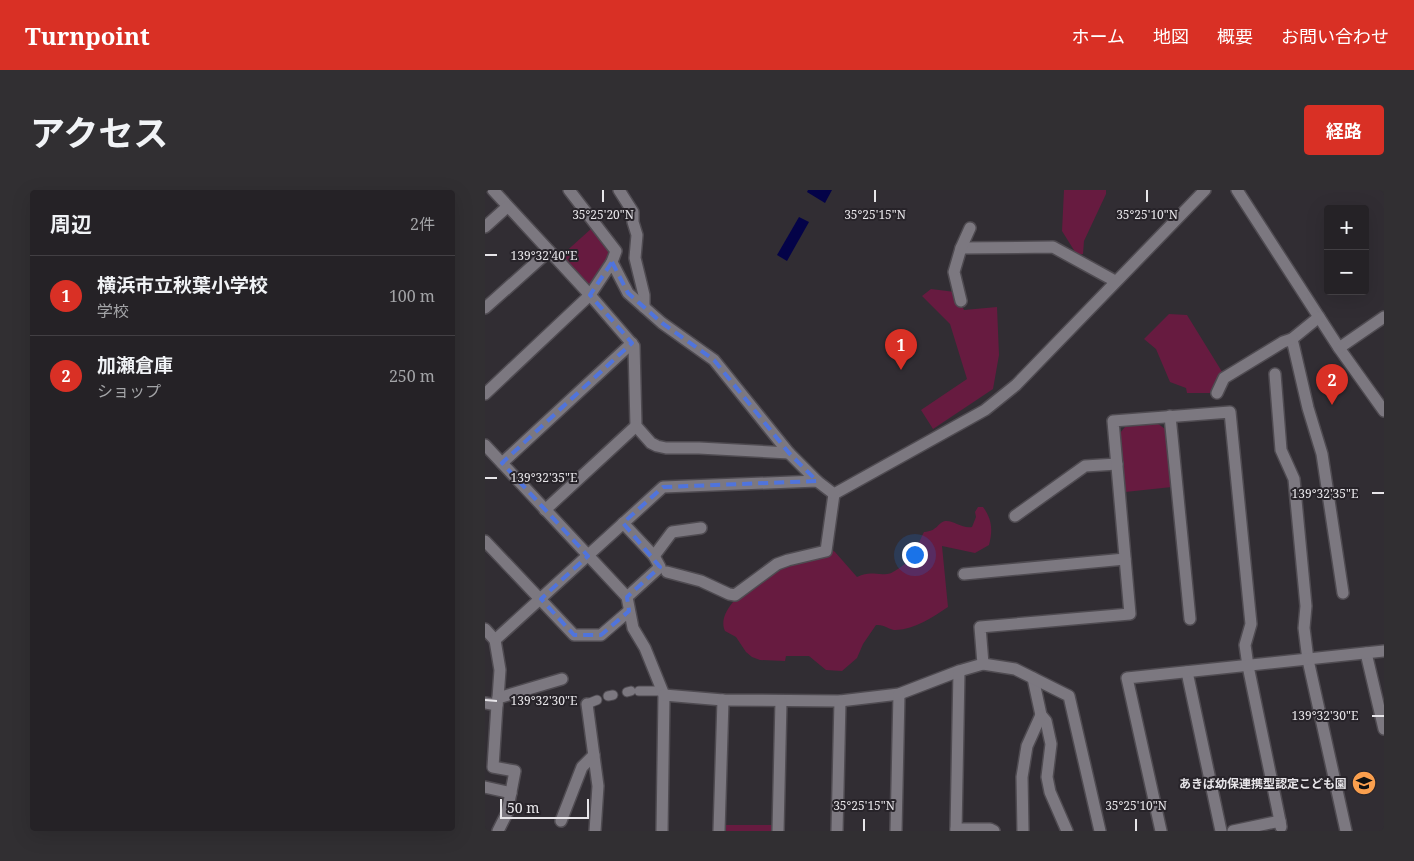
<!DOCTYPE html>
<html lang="ja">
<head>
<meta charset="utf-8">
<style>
  :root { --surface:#252226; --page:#312f32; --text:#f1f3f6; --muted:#a3a4a7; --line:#423f43; --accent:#d93025 }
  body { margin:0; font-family:"Noto Serif","Noto Sans JP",serif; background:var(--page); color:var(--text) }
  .controls { position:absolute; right:15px; top:15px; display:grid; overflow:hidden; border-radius:5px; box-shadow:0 5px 20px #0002 }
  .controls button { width:45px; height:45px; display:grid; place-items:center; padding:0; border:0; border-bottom:1px solid var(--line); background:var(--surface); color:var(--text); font:25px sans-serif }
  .scale { position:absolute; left:15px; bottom:12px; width:89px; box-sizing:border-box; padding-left:5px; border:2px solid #e7e5e9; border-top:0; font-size:14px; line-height:18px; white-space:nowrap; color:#e7e5e9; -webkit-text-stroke:4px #272329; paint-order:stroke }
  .you { position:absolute; left:429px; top:364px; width:18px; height:18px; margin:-12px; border:4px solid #fff; border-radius:50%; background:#1a73e8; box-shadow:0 0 0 8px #1a73e833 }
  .badge { display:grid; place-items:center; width:32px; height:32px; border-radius:50%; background:var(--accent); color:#fff; font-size:16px; font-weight:700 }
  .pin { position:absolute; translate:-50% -41px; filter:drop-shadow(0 1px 2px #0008) }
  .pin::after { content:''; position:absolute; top:26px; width:18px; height:15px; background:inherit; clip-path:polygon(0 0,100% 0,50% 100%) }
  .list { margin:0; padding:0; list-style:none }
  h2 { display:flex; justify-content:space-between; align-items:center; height:65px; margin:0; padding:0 20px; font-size:21px }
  h2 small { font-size:16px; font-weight:400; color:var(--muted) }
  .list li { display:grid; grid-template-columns:32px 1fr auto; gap:15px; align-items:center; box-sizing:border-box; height:80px; padding:0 20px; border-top:1px solid var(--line) }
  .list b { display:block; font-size:19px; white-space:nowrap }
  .list p { margin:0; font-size:16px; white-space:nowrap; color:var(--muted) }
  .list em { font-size:16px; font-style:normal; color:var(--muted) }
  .map { position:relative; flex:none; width:899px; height:641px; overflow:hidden; border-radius:5px }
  header { display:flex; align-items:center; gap:30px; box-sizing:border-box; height:70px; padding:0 25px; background:var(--accent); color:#fff }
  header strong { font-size:24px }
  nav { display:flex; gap:28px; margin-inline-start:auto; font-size:18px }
  .intro { display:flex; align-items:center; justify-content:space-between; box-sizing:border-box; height:120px; padding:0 30px }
  h1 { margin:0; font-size:35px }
  .button { padding:12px 22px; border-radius:5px; background:var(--accent); color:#fff; font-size:18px; font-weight:700 }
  main { display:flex; gap:30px; padding:0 30px }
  aside { flex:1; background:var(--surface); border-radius:5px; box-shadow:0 5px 20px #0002 }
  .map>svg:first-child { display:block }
  .green { fill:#671b40 }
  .water { fill:#040348 }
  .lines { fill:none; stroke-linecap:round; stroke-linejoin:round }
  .pedestrian-casing { stroke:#4f4b51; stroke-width:11 }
  .minor-casing { stroke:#4f4b51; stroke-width:14 }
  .pedestrian { stroke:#7c7880; stroke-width:9 }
  .minor { stroke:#7c7880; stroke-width:11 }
  .marked { fill:none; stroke:#5074dc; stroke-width:4; stroke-dasharray:10 6; stroke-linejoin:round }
  .ticks { fill:none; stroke:#e7e5e9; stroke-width:2 }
  .labels { text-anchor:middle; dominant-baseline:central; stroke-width:4; stroke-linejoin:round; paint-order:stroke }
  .poi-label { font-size:12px; font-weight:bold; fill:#e7e5e9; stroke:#272329; text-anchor:end }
  .ticks-label { font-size:12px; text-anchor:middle; fill:#e7e5e9; stroke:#272329; stroke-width:4; stroke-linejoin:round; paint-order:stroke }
</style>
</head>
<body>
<header>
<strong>Turnpoint</strong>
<nav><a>ホーム</a><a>地図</a><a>概要</a><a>お問い合わせ</a></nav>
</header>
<div class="intro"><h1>アクセス</h1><a class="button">経路</a></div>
<main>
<aside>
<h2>周辺<small>2件</small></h2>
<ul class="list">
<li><span class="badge">1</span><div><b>横浜市立秋葉小学校</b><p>学校</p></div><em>100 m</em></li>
<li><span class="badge">2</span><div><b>加瀬倉庫</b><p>ショップ</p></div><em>250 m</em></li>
</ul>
</aside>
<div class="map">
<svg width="899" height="641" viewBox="0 0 899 641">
  <rect width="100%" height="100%" fill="#312d33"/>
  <g class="green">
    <path d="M 579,0 L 621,0 L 621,4 L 599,51 L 598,64 L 592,65 L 577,41 Z"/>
    <path d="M 107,38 L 127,62 L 107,100 L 76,66 Z"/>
    <path d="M 446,99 L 470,102 L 479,120 L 512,117 L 514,165 L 508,199 L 448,239 L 436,220 L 482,189 L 465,134 L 437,106 Z"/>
    <path d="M 684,124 L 702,125 L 739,185 L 729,203 L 702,203 L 701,198 L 685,192 L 671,159 L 659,149 Z"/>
    <path d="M 672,233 L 680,239 L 687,297 L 640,302 L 635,243 L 640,237 Z"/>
    <path d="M 493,317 L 498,317 C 507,329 508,340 504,355 L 490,363 L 457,356 L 463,417 C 448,427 430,439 411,440 C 404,440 399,434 391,435 L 378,454 L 372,468 L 357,481 L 341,480 L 324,466 L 301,466 L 300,471 L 275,470 L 267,467 L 261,462 L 251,447 L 240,441 C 229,418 275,386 293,377 C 309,369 328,364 345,358 L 350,362 L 372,387 C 385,381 389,385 402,384 C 406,384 409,381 413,379 C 435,364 428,363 439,342 C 453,341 452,333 460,331 C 469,330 477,339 487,337 L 491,327 L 490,322 Z"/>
    <rect x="241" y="635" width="47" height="6"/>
  </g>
  <g class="water">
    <path d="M 323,0 L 347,0 L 340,13 L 322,2 Z"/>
    <path d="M 314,27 L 324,32 L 302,71 L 292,65 Z"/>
  </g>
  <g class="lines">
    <g class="pedestrian-casing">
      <g id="pedestrian">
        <path d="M 154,501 L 177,501"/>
        <path d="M 142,502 L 146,501"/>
        <path d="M 123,506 L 128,505"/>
        <path d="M 102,514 L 112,510"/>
      </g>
    </g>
    <g class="minor-casing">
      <g id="minor">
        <path d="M 8,0 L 105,105 L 149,156 L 151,236 L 166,253 L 172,256 L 181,258 L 214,258 L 304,263"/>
        <path d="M 84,0 L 131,61 L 127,72"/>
        <path d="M 134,0 L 148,22 L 148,32 L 152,45 L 150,68 L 159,105 L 159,117"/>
        <path d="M 752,0 L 854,158 L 899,221"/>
        <path d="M 0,37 L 22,17"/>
        <path d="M 476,58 L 568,57 L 630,91"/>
        <path d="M 476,111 L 469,82 L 476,58 L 485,38"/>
        <path d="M 0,118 L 64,61"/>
        <path d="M 834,127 L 807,149 L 823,218 L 837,264 L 858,403"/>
        <path d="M 854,158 L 899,127"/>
        <path d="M 790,184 L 796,260 L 809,289 L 821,416 L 819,438 L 823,470 L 861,641"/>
        <path d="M 732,203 L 739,188 L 798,152 L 807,149"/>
        <path d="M 0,204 L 105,105 L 127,72 L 143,103 L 177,133 L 229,170 L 304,263 L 332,291"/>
        <path d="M 685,226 L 705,429"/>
        <path d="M 0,255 L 142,407 L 148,438 L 160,458 L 179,505 L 177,641"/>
        <path d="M 17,273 L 147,153"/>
        <path d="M 60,320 L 151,236"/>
        <path d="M 530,326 L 600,276 L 632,274"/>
        <path d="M 138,333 L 169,366 L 175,377 L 142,407"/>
        <path d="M 0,351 L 89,445 L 116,445 L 144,421"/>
        <path d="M 169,366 L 187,342 L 216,338"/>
        <path d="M 182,382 L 216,391 L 244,404 L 250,405 L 292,374 L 303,370 L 341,361 L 349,304"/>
        <path d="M 479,384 L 640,369"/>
        <path d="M 0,439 L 10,450"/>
        <path d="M 881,463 L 899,539"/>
        <path d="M 498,474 L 495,437 L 645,424 L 628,231 L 745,222 L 766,434 L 760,455 L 763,476 L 795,631"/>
        <path d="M 702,482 L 736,641"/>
        <path d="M 548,488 L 556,525 L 561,531 L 566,554 L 562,587 L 565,602 L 582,641"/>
        <path d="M 179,505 L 238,510 L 355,511 L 414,504 L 474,481 L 498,474 L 530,479 L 584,506 L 615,641"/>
        <path d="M 13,508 L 15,480 L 10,450 L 178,297 L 332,291 L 349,304 L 500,220 L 531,195 L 720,0"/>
        <path d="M 0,513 L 12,515 L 13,508 L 77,489"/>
        <path d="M 102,514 L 113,596 L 110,641"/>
        <path d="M 12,515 L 8,577 L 30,581 L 22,623 L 13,641"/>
        <path d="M 0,597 L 26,603"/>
        <path d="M 76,631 L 97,577 L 109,565"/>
        <path d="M 471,639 L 505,639 L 509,641"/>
        <path d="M 234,641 L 238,510"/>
        <path d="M 293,641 L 296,511"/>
        <path d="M 352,641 L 355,511"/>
        <path d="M 411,641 L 414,504"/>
        <path d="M 471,641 L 474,481"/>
        <path d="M 538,641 L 537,587 L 542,556 L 556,525"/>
        <path d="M 676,641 L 642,488 L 899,461"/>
        <path d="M 748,641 L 795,631 L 796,637"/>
      </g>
    </g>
    <use href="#pedestrian" class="pedestrian"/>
    <use href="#minor" class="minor"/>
  </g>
  <path class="marked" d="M 127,72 L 143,103 L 177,133 L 229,170 L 304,263 L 332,291 L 178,297 L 138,333 L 175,377 L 142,407 L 144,421 L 116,445 L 89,445 L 56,409 L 103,366 L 17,273 L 147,153 L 105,105 Z"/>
  <path class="ticks" d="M 118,12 L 118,0M 390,12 L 390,0M 662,12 L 662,0M 0,65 L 12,65M 0,288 L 12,288M 887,303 L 899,303M 0,510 L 12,511M 887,526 L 899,526M 379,641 L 379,629M 651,641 L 651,629"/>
  <defs>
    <g id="school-disc" transform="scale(1.25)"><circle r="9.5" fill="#fa9f4e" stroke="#272329"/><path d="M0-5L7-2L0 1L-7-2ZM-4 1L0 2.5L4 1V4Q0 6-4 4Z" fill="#111"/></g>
  </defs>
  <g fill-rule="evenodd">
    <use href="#school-disc" x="879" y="593"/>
  </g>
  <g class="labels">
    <g class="poi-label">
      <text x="862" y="593">あきば幼保連携型認定こども園</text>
    </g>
  </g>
  <g class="ticks-label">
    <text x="118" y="29">35°25'20"N</text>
    <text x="390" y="29">35°25'15"N</text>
    <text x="662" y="29">35°25'10"N</text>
    <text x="59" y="70">139°32'40"E</text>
    <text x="59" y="292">139°32'35"E</text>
    <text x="840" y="308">139°32'35"E</text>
    <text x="59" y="515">139°32'30"E</text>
    <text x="840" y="530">139°32'30"E</text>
    <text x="379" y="620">35°25'15"N</text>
    <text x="651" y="620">35°25'10"N</text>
  </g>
</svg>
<div class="controls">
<button>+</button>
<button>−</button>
</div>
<div class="scale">50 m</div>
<div class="you"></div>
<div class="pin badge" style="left:416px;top:180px">1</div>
<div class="pin badge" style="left:847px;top:215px">2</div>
</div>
</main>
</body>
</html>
